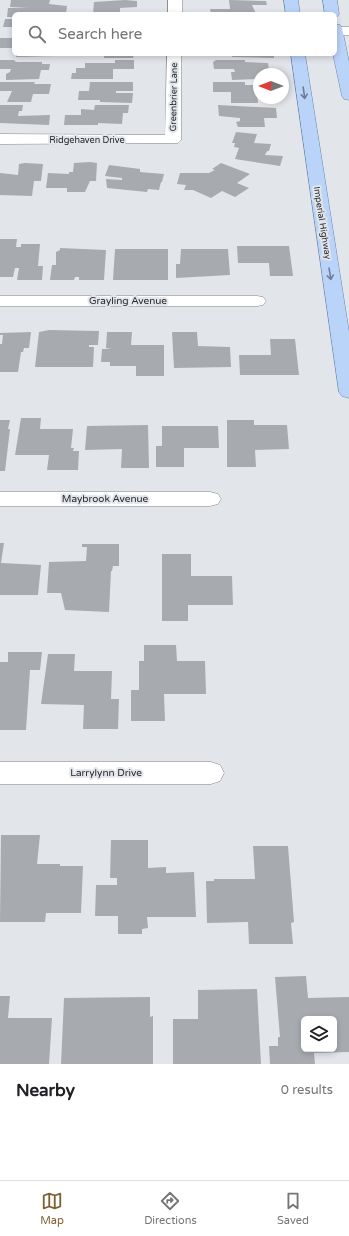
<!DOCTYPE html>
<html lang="en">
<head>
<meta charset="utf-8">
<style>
  :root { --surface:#fff; --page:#f6f6f6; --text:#202124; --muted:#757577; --line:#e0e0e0; --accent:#7d6134 }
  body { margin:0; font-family:"Varela Round",sans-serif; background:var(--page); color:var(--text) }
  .controls { position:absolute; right:12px; bottom:12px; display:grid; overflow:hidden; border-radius:6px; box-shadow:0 2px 6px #0003 }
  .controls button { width:36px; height:36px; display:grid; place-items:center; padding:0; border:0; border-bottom:1px solid var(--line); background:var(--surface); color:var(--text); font:20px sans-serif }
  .compass { position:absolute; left:253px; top:68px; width:36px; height:36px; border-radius:50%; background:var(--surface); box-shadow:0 2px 6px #0003; rotate:270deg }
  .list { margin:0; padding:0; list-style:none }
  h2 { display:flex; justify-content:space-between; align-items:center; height:52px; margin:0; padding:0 16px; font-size:17px }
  h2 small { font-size:13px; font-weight:400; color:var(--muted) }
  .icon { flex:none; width:22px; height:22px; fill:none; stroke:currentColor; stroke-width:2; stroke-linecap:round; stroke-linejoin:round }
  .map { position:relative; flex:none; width:349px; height:1064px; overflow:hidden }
  .search { position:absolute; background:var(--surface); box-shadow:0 2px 6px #0003; left:12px; right:12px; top:12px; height:44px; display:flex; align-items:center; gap:10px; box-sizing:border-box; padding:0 14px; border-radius:6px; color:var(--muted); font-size:15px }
  .sheet { height:116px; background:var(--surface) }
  nav { display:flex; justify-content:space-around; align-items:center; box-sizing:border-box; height:56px; border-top:1px solid var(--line); background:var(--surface); font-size:11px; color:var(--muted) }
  nav a { display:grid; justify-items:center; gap:2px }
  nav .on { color:var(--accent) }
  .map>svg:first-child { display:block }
  .building { fill:#a7abb0; fill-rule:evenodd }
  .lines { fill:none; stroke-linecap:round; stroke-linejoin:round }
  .street-casing { stroke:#82858a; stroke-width:1 }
  .primary-casing { stroke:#6884ae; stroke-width:1 }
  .street { fill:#fff; fill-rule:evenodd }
  .primary { fill:#bad3f9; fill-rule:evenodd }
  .oneway { stroke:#707d91 }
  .labels { text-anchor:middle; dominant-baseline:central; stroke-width:4; stroke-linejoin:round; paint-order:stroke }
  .far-street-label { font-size:9px; fill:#252729; stroke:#e2e6eb }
  .street-label { font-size:10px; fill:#252729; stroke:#e2e6eb }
</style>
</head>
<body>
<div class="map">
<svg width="349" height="1064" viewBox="0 0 349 1064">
  <rect width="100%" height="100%" fill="#e2e6eb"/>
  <g class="building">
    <path d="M 11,0 L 50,0 L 49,4 L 67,6 L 66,14 L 14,14 L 14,17 L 7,17 L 8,8 L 28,8 L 10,7 Z"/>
    <path d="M 125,0 L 137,1 L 137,7 L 120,8 L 120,12 L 122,12 L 123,14 L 93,14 L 94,2 Z"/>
    <path d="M 229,0 L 266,1 L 267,5 L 252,5 L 256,14 L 211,14 L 210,9 L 230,9 Z"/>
    <path d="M 5,19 L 14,19 L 14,27 L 3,27 Z"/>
    <rect x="0" y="38" width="14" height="10"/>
    <path d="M 16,54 L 54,54 L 54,56 L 16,57 Z"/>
    <path d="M 104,54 L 134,54 L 133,58 L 104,58 Z"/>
    <path d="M 232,54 L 274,54 L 274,58 L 232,57 Z"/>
    <path d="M 0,60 L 15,60 L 14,61 L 17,62 L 42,62 L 42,64 L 50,64 L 49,70 L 41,70 L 39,79 L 6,80 L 6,74 L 10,72 L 11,69 L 0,69 Z"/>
    <path d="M 115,60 L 134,60 L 134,69 L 113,69 L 113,79 L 71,79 L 72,73 L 76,73 L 76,68 L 85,68 L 85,63 L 115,63 Z"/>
    <path d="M 216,60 L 245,60 L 245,62 L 268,63 L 269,70 L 264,74 L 259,74 L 258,79 L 232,80 L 231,72 L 235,72 L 234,69 L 214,69 L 213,62 Z"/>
    <path d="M 0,82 L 35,82 L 34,84 L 51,84 L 49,94 L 33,94 L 31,102 L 7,102 L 12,91 L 0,91 Z"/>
    <path d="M 90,82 L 133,82 L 133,91 L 116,91 L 116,93 L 133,93 L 132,103 L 100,102 L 100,100 L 78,100 L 79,91 L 89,91 Z"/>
    <path d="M 213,82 L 245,82 L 245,85 L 257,85 L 257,83 L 259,83 L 259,91 L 257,91 L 258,103 L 231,103 L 231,92 L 213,92 Z"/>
    <path d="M 0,105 L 23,105 L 22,111 L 19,111 L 18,116 L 50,115 L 49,125 L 0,123 Z"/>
    <path d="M 95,105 L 129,105 L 128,113 L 123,113 L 122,124 L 98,123 L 98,125 L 64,125 L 65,115 L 81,115 L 81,109 L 94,110 Z"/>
    <path d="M 218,105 L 276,108 L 277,118 L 264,118 L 265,127 L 238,127 L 236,122 L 240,121 L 240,118 L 219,116 Z"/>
    <path d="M 236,132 L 257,134 L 254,143 L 271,144 L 269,151 L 267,151 L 265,155 L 283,156 L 280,166 L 235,159 L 239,148 L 234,147 L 235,143 L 232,143 Z"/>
    <path d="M 90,162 L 97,163 L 96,181 L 90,181 L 85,192 L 67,192 L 67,188 L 46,188 L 48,173 L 69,174 L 69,172 L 73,172 L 74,163 Z"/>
    <path d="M 25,163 L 43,164 L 41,181 L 34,181 L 32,196 L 0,195 L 0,173 L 18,175 L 19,164 Z"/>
    <path d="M 221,163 L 250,174 L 237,183 L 249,188 L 235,197 L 222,191 L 211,198 L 193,190 L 184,190 L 186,185 L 177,184 L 180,173 L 209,173 L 215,170 L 212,169 Z"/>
    <path d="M 109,165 L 140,169 L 140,172 L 164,174 L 162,182 L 161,182 L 159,190 L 148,189 L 147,192 L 107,188 L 106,179 L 122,180 L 122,178 L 105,176 Z"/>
    <path d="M 0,239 L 17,239 L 16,247 L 21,247 L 21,244 L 40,244 L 38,266 L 43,266 L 42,280 L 17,280 L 19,268 L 15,268 L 13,277 L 0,277 Z"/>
    <path d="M 237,246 L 289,246 L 293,276 L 270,276 L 269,263 L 238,263 Z"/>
    <path d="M 60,248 L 106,250 L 104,280 L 79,280 L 79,277 L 75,277 L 74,280 L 50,280 L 52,265 L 56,265 L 56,252 L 60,250 Z"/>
    <path d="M 115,249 L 168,249 L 168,280 L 113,280 Z"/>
    <path d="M 181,249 L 228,249 L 230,275 L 176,278 L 176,264 L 180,264 Z"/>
    <path d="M 49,330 L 99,331 L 98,345 L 89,345 L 89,347 L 94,347 L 93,367 L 35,367 L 39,332 Z"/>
    <path d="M 31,332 L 29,348 L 24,348 L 23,352 L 21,352 L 18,372 L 0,372 L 0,344 L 2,344 L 3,335 L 0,335 L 0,333 Z"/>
    <path d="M 107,332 L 132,332 L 131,345 L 164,345 L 164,376 L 136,376 L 136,366 L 110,366 L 110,362 L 101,362 L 102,349 L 111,349 L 106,348 Z"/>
    <path d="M 172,332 L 197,332 L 198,346 L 230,347 L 231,367 L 174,368 Z"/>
    <path d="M 270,339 L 295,339 L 299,375 L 240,375 L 239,355 L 271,355 Z"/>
    <path d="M 21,418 L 41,418 L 40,429 L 73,429 L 71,448 L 74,448 L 73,451 L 79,451 L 78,470 L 47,470 L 49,455 L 15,455 Z"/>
    <path d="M 0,420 L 10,420 L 8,429 L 10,429 L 5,471 L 0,471 Z"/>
    <path d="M 227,420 L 254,420 L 254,425 L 287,425 L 289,449 L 255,450 L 256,467 L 227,467 Z"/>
    <path d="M 148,425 L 149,468 L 121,468 L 122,449 L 85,450 L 87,426 Z"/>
    <path d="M 162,426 L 218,426 L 219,448 L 184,448 L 184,467 L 156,467 L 156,446 L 162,446 Z"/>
    <path d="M 0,543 L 4,543 L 1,563 L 41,565 L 38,595 L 0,595 Z"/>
    <path d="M 82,544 L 119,544 L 119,566 L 113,566 L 112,571 L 111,571 L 109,612 L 65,610 L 61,593 L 47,593 L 49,562 L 86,561 L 87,547 L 82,547 Z"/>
    <path d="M 162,554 L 191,554 L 191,576 L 232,576 L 233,605 L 188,605 L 188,621 L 162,621 Z"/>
    <path d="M 144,645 L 176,645 L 177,661 L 205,661 L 206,694 L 164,694 L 165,721 L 131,721 L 131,690 L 139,690 L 139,661 L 144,661 Z"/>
    <path d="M 8,652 L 42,652 L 40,670 L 30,670 L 26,730 L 0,730 L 0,662 L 8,662 Z"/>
    <path d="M 48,654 L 75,654 L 74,671 L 112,671 L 111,699 L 119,699 L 118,729 L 83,729 L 84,705 L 41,704 Z"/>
    <path d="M 1,835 L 40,835 L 37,864 L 60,864 L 60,866 L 83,866 L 81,913 L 46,913 L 45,922 L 0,922 Z"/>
    <path d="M 111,840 L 148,840 L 148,868 L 166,867 L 166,873 L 194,872 L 196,917 L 147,917 L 148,928 L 142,929 L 142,934 L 118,934 L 118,916 L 95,916 L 96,885 L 117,885 L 117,878 L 110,878 Z"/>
    <path d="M 253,846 L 288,846 L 294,922 L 291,923 L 293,944 L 249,944 L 248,922 L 207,923 L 206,881 L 214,881 L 214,879 L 255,879 Z"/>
    <path d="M 306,976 L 308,998 L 349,997 L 349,1052 L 314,1053 L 315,1064 L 270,1064 L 269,1046 L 278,1046 L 278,1037 L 280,1037 L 275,977 ZM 304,1019 L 334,1019 L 334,1049 L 304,1049 Z"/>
    <path d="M 257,989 L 261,1064 L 173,1064 L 173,1019 L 198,1019 L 198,990 Z"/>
    <path d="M 0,996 L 10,996 L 8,1018 L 52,1018 L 49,1064 L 0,1064 Z"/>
    <path d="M 150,997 L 150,1017 L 153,1016 L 153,1064 L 61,1064 L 64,998 Z"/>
  </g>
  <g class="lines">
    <g class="street-casing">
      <g id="street">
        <rect x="168" y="0" width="14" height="14"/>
        <rect x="335" y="27" width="14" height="8"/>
        <path d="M 167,54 L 181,54 L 181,140 L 178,143 L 0,144 L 0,134 L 165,135 Z"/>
        <path d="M 0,296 L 257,296 L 263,297 L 266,301 L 263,305 L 257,306 L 0,306 Z"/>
        <path d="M 0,492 L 210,492 L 218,494 L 221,499 L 218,504 L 210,506 L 0,506 Z"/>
        <path d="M 0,762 L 211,762 L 220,765 L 224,773 L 220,781 L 211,784 L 0,784 Z"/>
      </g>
    </g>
    <g class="primary-casing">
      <g id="primary">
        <path d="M 284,0 L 298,0 L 300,14 L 286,14 Z"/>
        <path d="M 323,0 L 337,0 L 339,14 L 337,17 L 335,17 L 335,14 L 325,14 Z"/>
        <path d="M 335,24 L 340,25 L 342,28 L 349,62 L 349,100 L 344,99 L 342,96 L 333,54 L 335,54 Z"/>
        <path d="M 291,54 L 305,54 L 349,332 L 349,398 L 342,396 L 339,392 Z"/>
      </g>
    </g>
    <use href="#street" class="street"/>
    <use href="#primary" class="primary"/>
  </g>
  <defs><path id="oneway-shaft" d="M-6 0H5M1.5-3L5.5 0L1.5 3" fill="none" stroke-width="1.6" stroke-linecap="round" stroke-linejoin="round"/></defs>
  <g class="oneway">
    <use href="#oneway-shaft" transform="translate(304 93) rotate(82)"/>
    <use href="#oneway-shaft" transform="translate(330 274) rotate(81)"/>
  </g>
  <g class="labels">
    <g class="far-street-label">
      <text transform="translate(174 97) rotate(-89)">Greenbrier Lane</text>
      <text x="87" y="140">Ridgehaven Drive</text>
      <text transform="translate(322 223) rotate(81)">Imperial Highway</text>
    </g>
    <g class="street-label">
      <text x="128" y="301">Grayling Avenue</text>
      <text x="105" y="499">Maybrook Avenue</text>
      <text x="106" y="773">Larrylynn Drive</text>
    </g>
  </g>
</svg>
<div class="controls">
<button><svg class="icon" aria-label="layers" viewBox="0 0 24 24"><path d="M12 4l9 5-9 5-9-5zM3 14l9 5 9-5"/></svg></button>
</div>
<svg class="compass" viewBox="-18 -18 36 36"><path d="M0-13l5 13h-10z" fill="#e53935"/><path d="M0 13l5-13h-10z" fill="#757577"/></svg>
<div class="search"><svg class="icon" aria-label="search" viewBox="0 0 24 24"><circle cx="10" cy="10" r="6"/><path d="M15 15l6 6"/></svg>Search here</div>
</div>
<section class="sheet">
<h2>Nearby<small>0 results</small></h2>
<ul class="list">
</ul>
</section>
<nav>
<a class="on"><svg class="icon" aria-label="map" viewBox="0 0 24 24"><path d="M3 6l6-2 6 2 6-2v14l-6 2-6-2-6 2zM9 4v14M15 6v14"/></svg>Map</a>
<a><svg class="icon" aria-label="directions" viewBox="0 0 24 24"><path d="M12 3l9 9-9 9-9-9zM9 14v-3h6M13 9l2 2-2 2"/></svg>Directions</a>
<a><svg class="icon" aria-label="saved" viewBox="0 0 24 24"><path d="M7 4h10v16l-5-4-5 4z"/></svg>Saved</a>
</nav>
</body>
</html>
